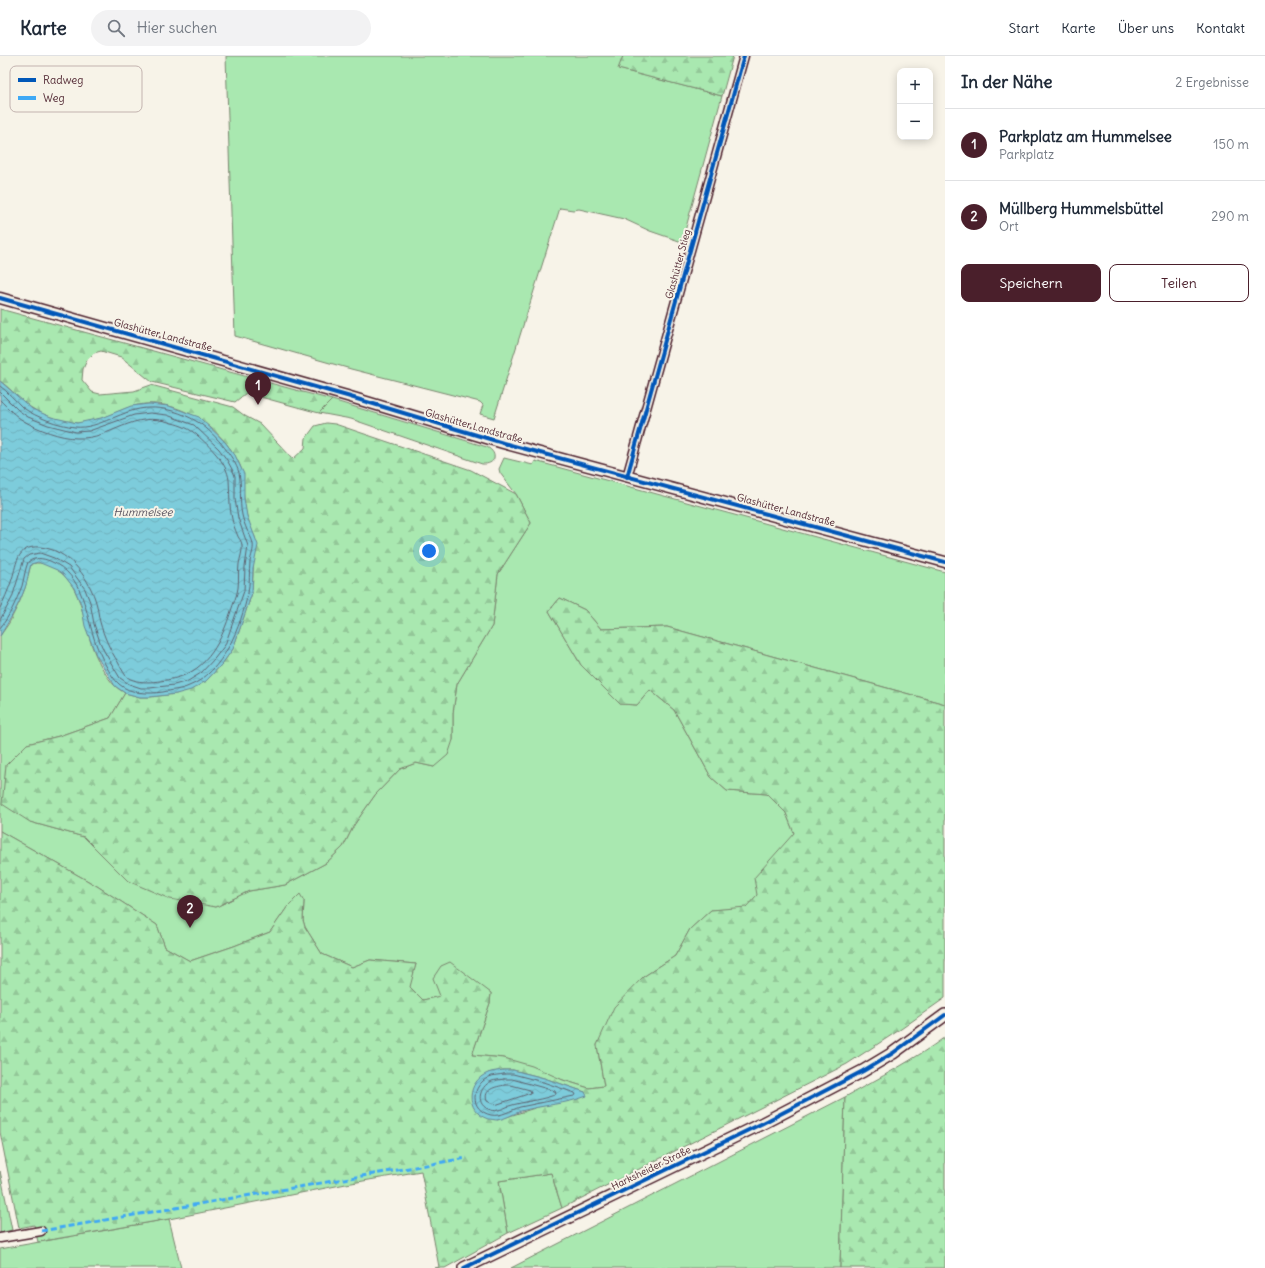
<!DOCTYPE html>
<html lang="de">
<head>
<meta charset="utf-8">
<style>
  :root { --surface:#fff; --page:#f2f2f3; --text:#1f2937; --muted:#747a83; --line:#e0e1e3; --accent:#4a1f2b }
  body { margin:0; font-family:Delius,sans-serif; background:var(--page); color:var(--text) }
  .controls { position:absolute; right:12px; top:12px; display:grid; overflow:hidden; border-radius:8px; box-shadow:0 2px 10px #0003 }
  .controls button { width:36px; height:36px; display:grid; place-items:center; padding:0; border:0; border-bottom:1px solid var(--line); background:var(--surface); color:var(--text); font:20px sans-serif }
  .you { position:absolute; left:429px; top:495px; width:14px; height:14px; margin:-10px; border:3px solid #fff; border-radius:50%; background:#1a73e8; box-shadow:0 0 0 6px #1a73e833 }
  .badge { display:grid; place-items:center; width:26px; height:26px; border-radius:50%; background:var(--accent); color:#fff; font-size:13px; font-weight:700 }
  .pin { position:absolute; translate:-50% -33px; filter:drop-shadow(0 1px 2px #0008) }
  .pin::after { content:''; position:absolute; top:21px; width:14px; height:12px; background:inherit; clip-path:polygon(0 0,100% 0,50% 100%) }
  .list { margin:0; padding:0; list-style:none }
  h2 { display:flex; justify-content:space-between; align-items:center; height:52px; margin:0; padding:0 16px; font-size:17px }
  h2 small { font-size:13px; font-weight:400; color:var(--muted) }
  .list li { display:grid; grid-template-columns:26px 1fr auto; gap:12px; align-items:center; box-sizing:border-box; height:72px; padding:0 16px; border-top:1px solid var(--line) }
  .list b { display:block; font-size:15px; white-space:nowrap }
  .list p { margin:0; font-size:13px; white-space:nowrap; color:var(--muted) }
  .list em { font-size:13px; font-style:normal; color:var(--muted) }
  .actions { display:flex; gap:8px; padding:12px 16px }
  .actions a { flex:1; padding:9px 0; border:1px solid var(--accent); border-radius:8px; text-align:center; font-size:14px; color:var(--accent) }
  .actions .main { background:var(--accent); color:#fff }
  .icon { flex:none; width:22px; height:22px; fill:none; stroke:currentColor; stroke-width:2; stroke-linecap:round; stroke-linejoin:round }
  .map { position:relative; flex:none; width:945px; height:1212px; overflow:hidden }
  header { display:flex; align-items:center; gap:24px; box-sizing:border-box; height:56px; padding:0 20px; background:var(--surface); border-bottom:1px solid var(--line) }
  header strong { font-size:19px }
  nav { display:flex; gap:22px; margin-inline-start:auto; font-size:14px }
  .search { width:280px; height:36px; background:var(--page); display:flex; align-items:center; gap:10px; box-sizing:border-box; padding:0 14px; border-radius:22px; color:var(--muted); font-size:15px }
  main { display:flex }
  aside { flex:1; background:var(--surface) }
  .map>svg:first-child { display:block }
  .grass { fill:#a9e8b0; stroke:#7a846e }
  .forest { fill:url(#forest-firs); stroke:#7a846e; fill-rule:evenodd }
  .water { fill:url(#water-waves); stroke:#698795 }
  .lines { fill:none; stroke-linecap:round; stroke-linejoin:round }
  .shore { stroke:#5e6471; stroke-width:1 }
  .minor-casing { stroke:#4a1f2b; stroke-width:11 }
  .tertiary-casing { stroke:#4a1f2b; stroke-width:13 }
  .secondary-casing { stroke:#4a1f2b; stroke-width:14 }
  .minor { stroke:#f7f3e8; stroke-width:8 }
  .tertiary { stroke:#f7f3e8; stroke-width:10 }
  .secondary { stroke:#f7f3e8; stroke-width:11 }
  .quiet { stroke:#3fa9f5; stroke-width:3; stroke-dasharray:6 3; stroke-linecap:butt }
  .cycleway-casing { stroke:#f7f3e8; stroke-width:6 }
  .cycleway { stroke:#0057b8; stroke-width:4 }
  .labels { text-anchor:middle; dominant-baseline:central; stroke-width:4; stroke-linejoin:round; paint-order:stroke }
  .street-label { font-size:10px; fill:#4a1f2b; stroke:#f7f3e8 }
  .water-label { font-size:11px; font-style:italic; fill:#595360; stroke:#f7f3e8 }
  .key { fill:#f7f3e8; stroke:#c3b3af; stroke-width:1 }
  .key-label { font-size:11px; fill:#4a1f2b }
</style>
</head>
<body>
<header>
<strong>Karte</strong>
<div class="search"><svg class="icon" aria-label="search" viewBox="0 0 24 24"><circle cx="10" cy="10" r="6"/><path d="M15 15l6 6"/></svg>Hier suchen</div>
<nav><a>Start</a><a>Karte</a><a>Über uns</a><a>Kontakt</a></nav>
</header>
<main>
<div class="map">
<svg width="945" height="1212" viewBox="0 0 945 1212">
  <defs>
    <pattern id="forest-firs" width="22" height="20" patternUnits="userSpaceOnUse"><rect width="22" height="20" fill="#a9e8b0"/><path d="M5 1l3.5 6h-7zM16 11l3.5 6h-7z" fill="#93c798"/></pattern>
    <pattern id="water-waves" width="16" height="10" patternUnits="userSpaceOnUse"><rect width="16" height="10" fill="#7dccdb"/><path d="M0 5q4-4 8 0t8 0" fill="none" stroke="#6eafbc"/></pattern>
  </defs>
  <rect width="100%" height="100%" fill="#f7f3e8"/>
  <filter id="ink" filterUnits="userSpaceOnUse"><feTurbulence type="fractalNoise" baseFrequency=".025" numOctaves="2"/><feDisplacementMap in="SourceGraphic" scale="8" xChannelSelector="R" yChannelSelector="G"/><feConvolveMatrix kernelMatrix="1 2 1 2 8 2 1 2 1" color-interpolation-filters="sRGB"/></filter>
  <g filter="url(#ink)">
    <g class="grass">
      <path d="M 226,0 L 623,0 L 619,13 L 722,40 L 682,186 L 650,175 L 624,163 L 579,153 L 573,154 L 560,152 L 494,362 L 480,358 L 483,349 L 480,346 L 351,313 L 235,280 Z"/>
      <path d="M 332,344 L 487,391 C 499,398 495,409 482,408 L 351,363 L 319,357 Z"/>
      <path d="M 504,402 L 533,409 L 535,405 L 945,516 L 945,648 L 667,571 L 601,573 L 585,554 L 560,542 L 549,555 L 581,609 L 620,648 L 637,649 L 650,634 L 674,654 L 711,721 L 727,735 L 767,738 L 786,757 L 794,777 L 757,839 L 746,852 L 711,854 L 690,873 L 675,900 L 643,921 L 597,989 L 604,1030 L 589,1032 L 563,1024 L 504,1002 L 472,999 L 490,947 L 491,937 L 482,932 L 423,944 L 409,931 L 416,908 L 370,904 L 352,911 L 322,898 L 305,871 L 303,864 L 304,845 L 288,850 L 270,876 L 234,890 L 190,905 L 165,891 L 157,869 L 97,830 L 0,775 L 0,580 L 9,567 L 20,545 L 25,532 L 31,508 C 39,506 45,507 52,511 C 82,526 82,562 92,590 C 96,602 106,621 115,630 C 118,633 122,635 125,637 L 110,662 L 59,680 L 27,688 L 30,766 L 84,781 L 128,825 L 216,851 L 249,835 L 285,829 L 326,807 L 343,791 L 354,769 L 375,739 L 400,713 L 416,707 L 434,711 L 453,684 L 453,657 L 457,628 L 492,570 L 498,518 L 531,467 L 516,438 L 500,417 L 499,413 Z"/>
      <path d="M 845,1041 L 840,1212 L 511,1212 Z"/>
      <path d="M 0,1115 L 12,1174 L 0,1177 Z"/>
      <path d="M 551,1117 L 562,1152 L 508,1177 L 499,1125 Z"/>
      <path d="M 169,1163 L 181,1212 L 0,1212 L 0,1193 Z"/>
    </g>
    <g class="forest">
      <path d="M 623,0 L 733,0 L 722,40 L 618,13 Z"/>
      <path d="M 0,253 L 332,344 L 319,357 L 246,337 L 235,346 L 152,326 L 121,301 L 101,295 L 94,297 L 87,304 L 83,313 L 82,324 L 92,336 L 100,338 L 134,335 L 151,329 L 233,351 L 245,360 L 260,368 L 293,403 L 305,392 L 306,382 L 315,370 L 326,367 L 335,368 L 471,414 L 516,438 L 531,467 L 498,518 L 492,570 L 457,628 L 453,657 L 453,684 L 448,699 L 434,711 L 416,707 L 400,713 L 375,739 L 354,769 L 343,791 L 326,807 L 285,829 L 249,835 L 216,851 L 170,843 L 128,825 L 84,781 L 30,766 L 2,748 L 6,709 L 27,688 L 59,680 L 110,662 L 125,637 L 140,641 L 150,641 L 176,638 L 206,625 L 222,608 L 233,593 L 252,537 L 255,481 C 249,469 245,457 244,443 C 242,425 246,417 235,400 C 215,366 170,338 130,351 C 114,356 92,369 75,367 C 58,364 39,359 25,347 C 16,340 9,331 0,325 Z"/>
      <path d="M 560,542 L 585,554 L 601,573 L 667,571 L 945,648 L 945,942 L 901,973 L 847,1008 L 562,1152 L 551,1117 L 499,1125 L 508,1177 L 445,1212 L 435,1212 L 439,1211 L 421,1115 L 346,1128 L 169,1163 L 38,1186 L 34,1169 L 19,1172 L 0,1076 L 0,775 L 97,830 L 157,869 L 165,891 L 190,905 L 234,890 L 270,876 L 288,850 L 300,838 L 304,845 L 303,864 L 305,871 L 322,898 L 352,911 L 370,904 L 416,908 L 410,931 L 423,944 L 440,940 L 433,922 L 441,910 L 450,906 L 491,937 L 490,947 L 472,999 L 504,1002 L 532,1010 L 563,1024 L 589,1032 L 604,1030 L 597,989 L 614,951 L 643,921 L 675,900 L 690,873 L 711,854 L 746,851 L 757,839 L 754,822 L 794,777 L 786,757 L 767,738 L 727,735 L 711,721 L 674,654 L 650,634 L 637,649 L 620,648 L 581,609 L 549,555 ZM 503,1014 L 513,1014 L 544,1022 L 585,1036 L 497,1064 L 488,1017 Z"/>
      <path d="M 945,981 L 945,1212 L 840,1212 L 845,1041 C 879,1022 914,1004 945,981 Z"/>
    </g>
    <g class="water">
      <path d="M 0,325 L 32,353 L 51,361 L 77,367 L 101,362 L 131,350 L 149,348 L 169,350 L 199,361 L 225,386 L 235,399 L 241,412 L 244,418 L 244,442 L 247,460 L 258,489 L 253,513 L 252,537 L 233,593 L 222,608 L 206,625 L 191,634 L 176,638 L 150,641 L 140,641 L 125,637 L 115,630 L 96,599 L 85,570 L 81,548 L 74,532 L 63,518 L 57,514 L 38,506 L 31,508 C 28,516 28,525 25,532 C 18,551 10,563 0,580 Z"/>
      <path d="M 503,1014 L 513,1014 L 544,1022 L 585,1036 L 587,1040 C 566,1048 543,1049 521,1055 C 513,1058 505,1063 497,1064 C 495,1064 491,1063 488,1063 C 464,1055 467,1025 488,1017 C 492,1015 499,1015 503,1014 Z"/>
    </g>
    <g class="lines">
      <g class="shore">
        <path d="M 0,330 C 8,336 15,344 22,351 C 37,362 58,369 75,371 C 98,374 124,352 149,352 C 164,351 183,357 196,365 C 211,373 235,401 239,417 C 242,430 239,445 242,459 C 243,464 245,469 247,474 C 249,478 252,482 253,488 C 254,494 251,500 250,506 C 249,516 250,527 248,537 C 241,570 223,617 189,630 C 181,634 171,634 163,636 C 149,638 130,638 119,628 C 110,620 100,599 96,588 C 85,558 85,519 50,505 C 42,502 35,501 28,506 C 25,514 24,522 22,530 C 16,545 10,560 0,572"/>
        <path d="M 0,336 L 18,354 L 28,361 L 48,369 L 76,376 L 89,375 L 134,359 L 150,357 L 167,359 L 194,369 L 219,393 L 227,404 L 233,415 L 235,420 L 235,443 L 238,462 L 248,490 L 245,511 L 244,535 L 225,589 L 215,602 L 201,617 L 188,625 L 174,629 L 150,632 L 141,632 L 129,628 L 120,622 L 104,595 L 100,586 L 94,568 L 90,546 L 85,533 L 69,511 L 54,502 L 40,497 L 29,499 L 24,503 L 12,542 L 0,564"/>
        <path d="M 0,344 C 8,352 15,360 24,365 C 37,373 61,382 77,382 C 112,384 132,353 172,367 C 181,369 190,373 197,379 C 209,390 227,406 229,424 C 230,437 229,450 232,463 C 233,468 235,473 237,478 C 238,482 242,485 242,489 C 243,494 240,502 239,508 C 238,516 239,524 238,532 C 237,540 233,548 231,555 C 222,583 208,614 176,622 C 163,625 137,630 126,620 C 123,616 120,610 118,606 C 110,594 104,581 100,566 C 98,559 98,551 95,543 C 87,519 68,494 40,491 C 15,489 17,510 11,526 C 8,535 4,544 0,552"/>
        <path d="M 504,1018 L 513,1018 L 543,1026 L 575,1037 L 576,1039 L 574,1040 C 556,1044 538,1047 520,1051 C 511,1054 501,1061 491,1059 C 469,1054 471,1030 489,1021 C 493,1019 499,1019 504,1018 Z"/>
        <path d="M 504,1023 L 512,1023 L 555,1035 L 556,1038 C 548,1043 521,1046 509,1050 C 504,1052 497,1056 491,1054 C 475,1050 478,1031 492,1025 C 495,1024 500,1024 504,1023 Z"/>
        <path d="M 505,1029 L 511,1029 L 530,1034 L 531,1037 L 495,1049 L 487,1045 C 483,1033 495,1031 505,1029 Z"/>
      </g>
      <g class="minor-casing">
        <g id="minor">
          <path d="M 627,421 L 744,0"/>
          <path d="M 0,1182 L 41,1175"/>
        </g>
      </g>
      <g class="tertiary-casing">
        <path id="tertiary" d="M 0,242 L 347,340 L 503,387 L 945,506"/>
      </g>
      <g class="secondary-casing">
        <path id="secondary" d="M 464,1212 L 763,1067 L 863,1015 L 893,997 L 945,959"/>
      </g>
      <use href="#minor" class="minor"/>
      <use href="#tertiary" class="tertiary"/>
      <use href="#secondary" class="secondary"/>
      <path class="quiet" d="M 41,1175 L 467,1102"/>
      <g class="cycleway-casing">
        <g id="cycleway">
          <path d="M 0,242 L 347,340 L 503,387 L 945,506"/>
          <path d="M 627,421 L 744,0"/>
          <path d="M 464,1212 L 763,1067 L 863,1015 L 893,997 L 945,959"/>
        </g>
      </g>
      <use href="#cycleway" class="cycleway"/>
    </g>
  </g>
  <g class="labels">
    <g class="street-label">
      <text transform="translate(678 208) rotate(-75)">Glashütter Stieg</text>
      <text transform="translate(163 279) rotate(15)">Glashütter Landstraße</text>
      <text transform="translate(474 370) rotate(16)">Glashütter Landstraße</text>
      <text transform="translate(786 454) rotate(15)">Glashütter Landstraße</text>
      <text transform="translate(651 1112) rotate(-26)">Harksheider Straße</text>
    </g>
    <g class="water-label">
      <text x="143" y="456">Hummelsee</text>
    </g>
  </g>
  <rect x="10" y="10" width="132" height="46" rx="6" class="key"/>
  <rect x="18" y="22" width="18" height="4" fill="#0057b8"/>
  <rect x="18" y="40" width="18" height="4" fill="#3fa9f5"/>
  <g class="key-label">
    <text x="43" y="28">Radweg</text>
    <text x="43" y="46">Weg</text>
  </g>
</svg>
<div class="controls">
<button>+</button>
<button>−</button>
</div>
<div class="you"></div>
<div class="pin badge" style="left:258px;top:349px">1</div>
<div class="pin badge" style="left:190px;top:872px">2</div>
</div>
<aside>
<h2>In der Nähe<small>2 Ergebnisse</small></h2>
<ul class="list">
<li><span class="badge">1</span><div><b>Parkplatz am Hummelsee</b><p>Parkplatz</p></div><em>150 m</em></li>
<li><span class="badge">2</span><div><b>Müllberg Hummelsbüttel</b><p>Ort</p></div><em>290 m</em></li>
</ul>
<div class="actions"><a class="main">Speichern</a><a>Teilen</a></div>
</aside>
</main>
</body>
</html>
